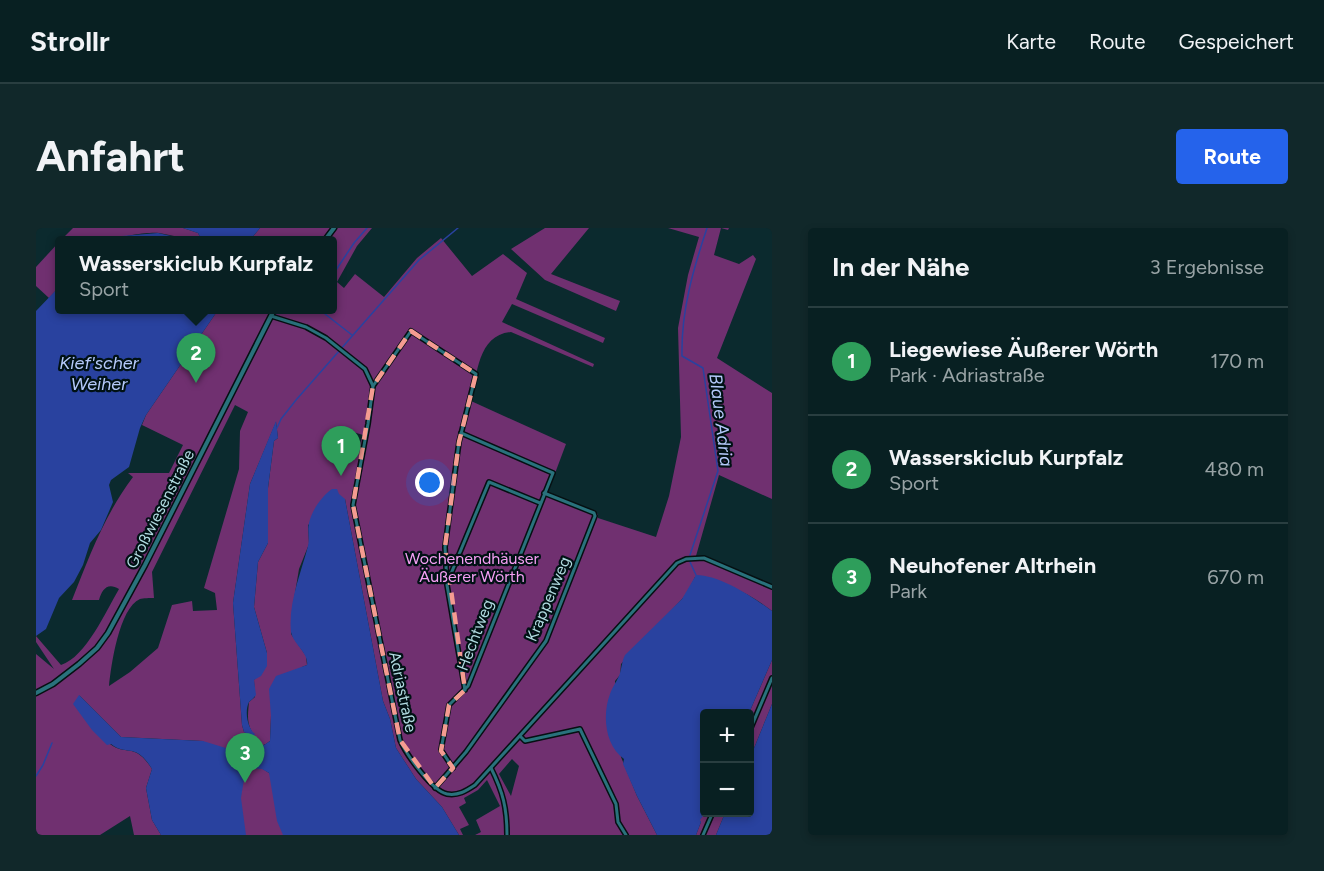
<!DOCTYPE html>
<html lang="de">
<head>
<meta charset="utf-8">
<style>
  :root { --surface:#082022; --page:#11282a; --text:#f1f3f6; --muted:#98a3a5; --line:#293e40; --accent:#2563eb }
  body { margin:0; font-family:Figtree,sans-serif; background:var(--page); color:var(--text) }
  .controls { position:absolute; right:18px; bottom:18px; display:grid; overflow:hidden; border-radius:6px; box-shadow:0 3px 9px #0003 }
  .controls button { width:54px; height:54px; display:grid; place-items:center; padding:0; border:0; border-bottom:2px solid var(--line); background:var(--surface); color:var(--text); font:30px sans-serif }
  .you { position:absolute; left:394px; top:255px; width:21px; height:21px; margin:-15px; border:4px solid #fff; border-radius:50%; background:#1a73e8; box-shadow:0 0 0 9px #1a73e833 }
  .badge { display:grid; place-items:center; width:39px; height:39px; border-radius:50%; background:var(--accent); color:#fff; font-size:20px; font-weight:700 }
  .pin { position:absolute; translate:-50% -50px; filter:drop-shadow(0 2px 3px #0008) }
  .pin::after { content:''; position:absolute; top:32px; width:21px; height:18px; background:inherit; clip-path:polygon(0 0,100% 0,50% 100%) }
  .popup { position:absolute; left:19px; top:8px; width:282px; height:78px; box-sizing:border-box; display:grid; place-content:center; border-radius:6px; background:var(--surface); filter:drop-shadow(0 2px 4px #0005); font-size:20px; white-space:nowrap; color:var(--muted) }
  .popup b { font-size:22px; color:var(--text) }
  .popup::after { content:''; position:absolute; left:50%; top:100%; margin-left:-12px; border:12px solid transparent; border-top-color:var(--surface) }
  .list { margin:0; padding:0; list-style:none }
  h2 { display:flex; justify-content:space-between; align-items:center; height:78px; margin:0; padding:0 24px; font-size:26px }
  h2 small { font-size:20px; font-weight:400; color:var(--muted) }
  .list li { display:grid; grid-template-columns:39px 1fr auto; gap:18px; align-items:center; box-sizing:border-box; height:108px; padding:0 24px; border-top:2px solid var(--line) }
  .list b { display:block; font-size:22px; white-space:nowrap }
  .list p { margin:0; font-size:20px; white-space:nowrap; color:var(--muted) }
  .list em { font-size:20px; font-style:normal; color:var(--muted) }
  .map { position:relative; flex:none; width:736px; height:607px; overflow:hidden; border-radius:6px }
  header { display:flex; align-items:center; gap:36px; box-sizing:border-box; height:84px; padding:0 30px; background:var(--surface); border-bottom:2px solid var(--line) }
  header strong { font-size:28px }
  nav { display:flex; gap:33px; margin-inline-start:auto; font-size:21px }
  .intro { display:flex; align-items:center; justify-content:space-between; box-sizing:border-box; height:144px; padding:0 36px }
  h1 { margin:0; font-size:42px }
  .button { padding:15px 27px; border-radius:6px; background:var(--accent); color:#fff; font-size:21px; font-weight:700 }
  main { display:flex; gap:36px; padding:0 36px }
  aside { flex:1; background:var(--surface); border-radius:6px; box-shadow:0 3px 9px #0003 }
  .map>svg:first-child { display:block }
  .green { fill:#703070; fill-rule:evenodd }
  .water { fill:#29429f }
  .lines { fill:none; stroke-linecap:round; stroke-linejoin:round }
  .stream { stroke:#29429f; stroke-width:1.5 }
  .minor-casing { stroke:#051012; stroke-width:6 }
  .tertiary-casing { stroke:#051012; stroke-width:7 }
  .minor { stroke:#29727c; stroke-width:3 }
  .tertiary { stroke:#29727c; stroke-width:4 }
  .marked { fill:none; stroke:#f59c91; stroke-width:4.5; stroke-dasharray:12 8; stroke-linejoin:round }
  .labels { text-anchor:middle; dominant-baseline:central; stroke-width:4.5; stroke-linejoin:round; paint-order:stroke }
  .street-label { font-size:16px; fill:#b0dae0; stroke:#001114 }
  .park-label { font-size:16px; fill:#f49ff3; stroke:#001114 }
  .water-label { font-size:18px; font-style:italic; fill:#b4c9fa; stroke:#001114 }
</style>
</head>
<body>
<header>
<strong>Strollr</strong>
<nav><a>Karte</a><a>Route</a><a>Gespeichert</a></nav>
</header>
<div class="intro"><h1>Anfahrt</h1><a class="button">Route</a></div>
<main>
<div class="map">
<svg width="736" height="607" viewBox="0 0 736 607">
  <rect width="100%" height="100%" fill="#0b2a2e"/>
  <g class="green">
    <path d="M 37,0 L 147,0 L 162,5 L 164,9 L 162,12 C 149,12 137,7 123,5 C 113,4 88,7 80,12 L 25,12 Z"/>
    <path d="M 224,0 L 336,0 L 321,18 L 301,54 L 308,60 L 319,46 L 348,69 L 381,30 L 405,10 L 436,48 L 467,26 L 491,45 L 480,71 L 569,110 L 567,115 L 476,76 L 466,94 L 558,136 L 557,139 L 475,104 C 442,107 441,146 435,173 L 530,216 L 512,264 L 562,286 L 562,290 L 620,309 L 633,268 L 645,209 L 642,100 L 652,47 L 663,9 L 632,0 L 693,0 L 692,2 L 685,0 L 678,27 L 703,36 L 717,27 L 720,31 L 681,130 L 736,165 L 736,271 L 683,247 L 660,328 L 669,329 L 736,358 L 736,383 C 710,363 690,355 659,349 L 652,364 L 646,371 L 585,436 L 584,447 L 579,453 L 585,529 L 601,568 L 621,607 L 439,607 L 445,604 L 440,592 L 464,578 L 451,552 L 442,562 L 428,570 L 430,575 L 423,579 L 433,597 L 424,601 L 427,607 L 423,607 L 406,579 L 380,551 L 360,520 L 354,491 L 347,473 L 309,271 L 272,297 L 273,316 L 263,341 L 257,377 L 255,406 L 270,428 L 271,437 L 266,439 L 235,488 L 234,513 C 223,522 210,520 197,521 L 233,545 L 278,607 L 200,607 L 167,513 L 85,509 L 43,467 L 74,516 C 91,529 98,513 116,541 L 110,560 L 116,592 L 125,607 L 98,607 L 94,588 L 64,607 L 0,607 L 0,426 L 18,441 L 0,414 L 0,408 L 25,437 C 50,429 70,383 83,361 C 71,354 66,362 63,372 L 36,372 C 53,329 69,286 97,249 L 92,245 L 133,245 L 147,217 L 106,197 L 110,187 L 182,82 L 296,82 L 296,12 L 214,12 ZM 199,177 L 212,184 L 204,203 L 203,241 L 168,360 L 179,365 L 181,382 L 157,383 L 156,373 L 136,377 L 122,420 L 94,444 L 73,458 C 75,438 83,380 104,371 C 107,370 114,370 118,370 L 116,344 ZM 240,194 L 242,210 L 238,213 L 232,260 L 232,315 L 222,334 L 218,379 L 231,425 L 218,452 L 219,469 L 213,474 C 212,486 210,496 218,507 L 208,504 L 206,497 L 197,375 L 214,256 ZM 317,204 L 327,207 L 319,230 L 308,225 ZM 476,531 L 483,538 L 475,568 L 463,546 Z"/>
    <path d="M 509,0 L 553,0 L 515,46 L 584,73 L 580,83 L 509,52 L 475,21 Z"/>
    <path d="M 23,14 L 23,59 L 13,70 L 0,58 L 0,39 Z"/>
    <path d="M 736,432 L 736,476 L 714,530 L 713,485 Z"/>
    <path d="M 669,585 L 689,585 L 680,607 L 660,607 L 665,594 L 663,592 Z"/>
  </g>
  <g class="water">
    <path d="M 147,0 L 224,0 L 214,12 L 162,12 L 164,9 L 162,5 Z"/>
    <path d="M 122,5 L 152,12 L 80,12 L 86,8 Z"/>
    <path d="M 23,59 L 24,82 L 182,82 L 110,187 L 104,200 L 93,239 L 75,252 L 73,257 L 77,274 L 65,302 L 54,315 L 47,337 L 38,354 L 23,370 L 10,401 L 0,408 L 0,83 Z"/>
    <path d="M 240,193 L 242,210 L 238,213 L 232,260 L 232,315 L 222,334 L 218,379 L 231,425 L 231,438 L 225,448 L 218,452 L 220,467 C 218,470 215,472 213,474 C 208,484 212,501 219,506 L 217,509 L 208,504 L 206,497 L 197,375 L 214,256 Z"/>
    <path d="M 296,261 L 301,261 L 303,266 L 309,271 L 347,473 L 354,491 L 360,520 L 380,551 L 406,579 L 423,607 L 247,607 L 241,593 L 233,545 L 226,541 L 214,540 L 209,545 L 205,570 L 210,607 L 125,607 L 116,592 L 110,560 L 116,541 C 99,513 91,529 75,516 L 71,517 L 56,502 L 37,476 L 43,467 L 85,509 L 167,513 L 193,521 L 220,520 L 228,517 L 234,513 L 235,488 L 233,461 L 240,448 L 271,437 C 273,425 257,416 255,404 C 252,375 265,345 272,318 C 274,310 271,302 273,295 C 276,282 285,269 296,261 Z"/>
    <path d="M 660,347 C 684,347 717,369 736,383 L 736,432 L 713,485 L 668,485 L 669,585 L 664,592 L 665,594 L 660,607 L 621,607 L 601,568 L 587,536 L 588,531 C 569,518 566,487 574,466 C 576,459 582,452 584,445 C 586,438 586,433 589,427 L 646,371 Z"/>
    <path d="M 736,476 L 736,607 L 680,607 L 689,585 L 714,584 L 714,530 Z"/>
  </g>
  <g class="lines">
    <g class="stream">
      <path d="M 296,48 L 318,15 L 331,0"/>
      <path d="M 284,82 L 316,107"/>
      <path d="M 241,200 L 245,191 L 260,172 L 383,32 L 422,0"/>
      <path d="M 654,327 L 682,243 L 667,140 L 646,128 C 645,83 657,42 671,0"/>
      <path d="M 654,334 L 660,347"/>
      <path d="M 0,548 L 7,537 L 16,515"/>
    </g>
    <g class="minor-casing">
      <g id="minor">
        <path d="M 235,88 L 270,99 L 290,110 L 329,141 L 337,158 L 332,196 L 317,277 L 364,512 C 370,526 396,563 411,566 C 422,568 430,563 439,557 L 641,335 L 650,331 L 668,330 L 736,359"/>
        <path d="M 337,158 L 375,103 L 440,146 L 423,214 L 409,319 L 411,357 L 429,462"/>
        <path d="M 412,353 L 453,254 L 504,275"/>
        <path d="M 714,502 L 736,450"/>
        <path d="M 484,508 L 489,513 L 544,501 L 580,576 L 582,594 L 590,607"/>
        <path d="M 417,540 L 405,522 L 413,477 L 432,458 L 517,245 L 425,205"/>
        <path d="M 455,540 C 467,564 471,580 471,607"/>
        <path d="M 399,560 L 430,524 L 510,413 L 559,288 L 558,285 L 508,265"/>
        <path d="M 667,607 L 677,584"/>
      </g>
    </g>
    <g class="tertiary-casing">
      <g id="tertiary">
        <path d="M 289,12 L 298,0"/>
        <path d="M 0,465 L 17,456 L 43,436 L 61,420 L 72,405 L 109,337 L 238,82"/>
      </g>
    </g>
    <use href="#minor" class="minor"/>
    <use href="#tertiary" class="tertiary"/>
  </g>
  <path class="marked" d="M 375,103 L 440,146 L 423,214 L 409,319 L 429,462 L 413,477 L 405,523 L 417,540 L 399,560 L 364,512 L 317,277 L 337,158 Z"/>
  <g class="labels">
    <g class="street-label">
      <text transform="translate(124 281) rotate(-63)">Großwiesenstraße</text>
      <text transform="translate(512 371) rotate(-67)">Krappenweg</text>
      <text transform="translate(439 407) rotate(-69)">Hechtweg</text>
      <text transform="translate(367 464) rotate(78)">Adriastraße</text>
    </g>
    <g class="park-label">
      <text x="436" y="330">Wochenendhäuser<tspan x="436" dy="18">Äußerer Wörth</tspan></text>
    </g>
    <g class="water-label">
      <text x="63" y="135">Kief'scher<tspan x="63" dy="21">Weiher</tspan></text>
      <text transform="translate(685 192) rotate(83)">Blaue Adria</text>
    </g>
  </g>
</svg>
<div class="controls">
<button>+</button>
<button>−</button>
</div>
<div class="you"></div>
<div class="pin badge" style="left:305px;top:248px;background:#2e9e5b">1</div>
<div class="pin badge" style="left:160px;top:155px;background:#2e9e5b">2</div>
<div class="popup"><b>Wasserskiclub Kurpfalz</b>Sport</div>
<div class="pin badge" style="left:209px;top:555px;background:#2e9e5b">3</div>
</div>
<aside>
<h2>In der Nähe<small>3 Ergebnisse</small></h2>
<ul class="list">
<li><span class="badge" style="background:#2e9e5b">1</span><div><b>Liegewiese Äußerer Wörth</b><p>Park · Adriastraße</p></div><em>170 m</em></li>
<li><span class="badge" style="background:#2e9e5b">2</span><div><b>Wasserskiclub Kurpfalz</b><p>Sport</p></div><em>480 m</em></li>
<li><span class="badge" style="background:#2e9e5b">3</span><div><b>Neuhofener Altrhein</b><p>Park</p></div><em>670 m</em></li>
</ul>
</aside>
</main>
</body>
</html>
